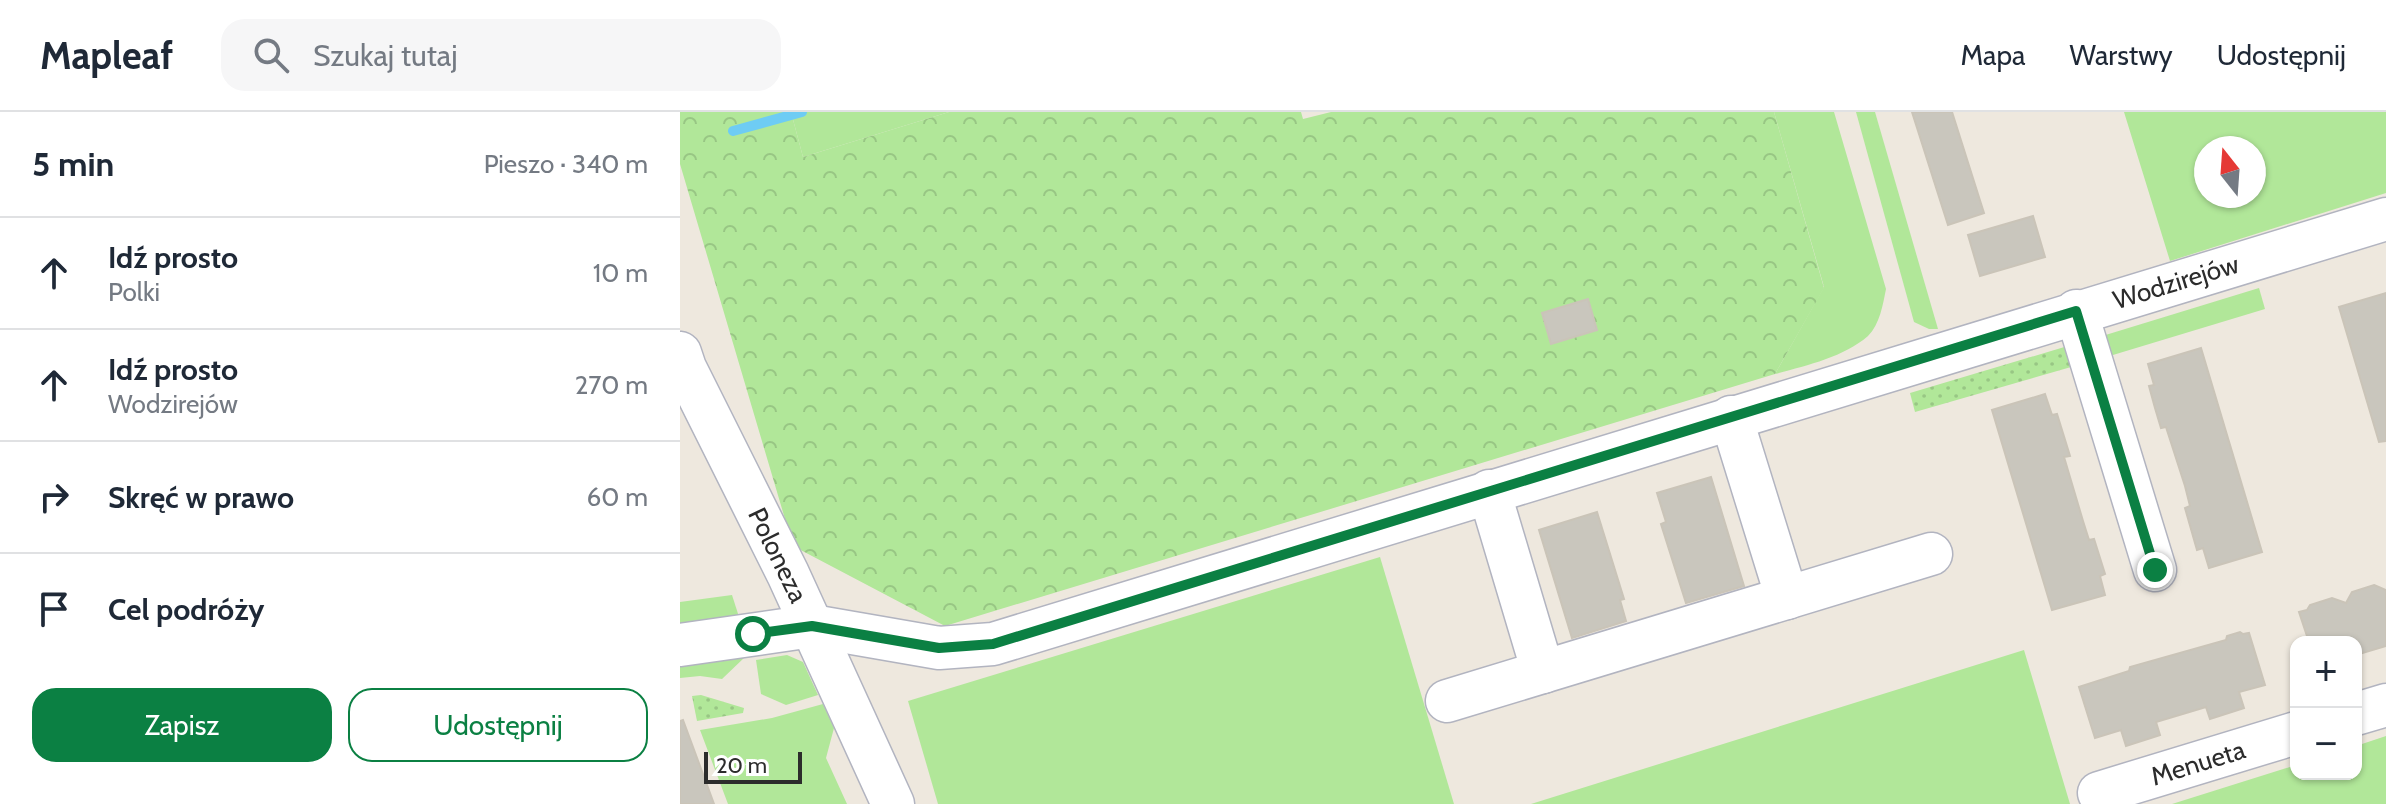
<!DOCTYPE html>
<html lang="pl">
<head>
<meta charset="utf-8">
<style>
  :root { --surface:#fff; --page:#f6f6f7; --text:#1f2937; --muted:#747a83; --line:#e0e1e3; --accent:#0b8043 }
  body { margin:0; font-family:Cabin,sans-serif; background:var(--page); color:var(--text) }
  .controls { position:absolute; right:24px; bottom:24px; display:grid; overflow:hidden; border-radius:16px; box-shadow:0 2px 6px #0004 }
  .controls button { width:72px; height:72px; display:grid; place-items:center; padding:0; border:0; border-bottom:2px solid var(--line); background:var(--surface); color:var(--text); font:40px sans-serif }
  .compass { position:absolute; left:1514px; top:24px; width:72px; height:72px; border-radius:50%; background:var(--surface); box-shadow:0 2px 6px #0004; rotate:343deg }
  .scale { position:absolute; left:24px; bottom:20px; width:98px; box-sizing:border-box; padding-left:8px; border:4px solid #2c2c2c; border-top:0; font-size:22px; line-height:28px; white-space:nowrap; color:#2c2c2c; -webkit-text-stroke:6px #fff; paint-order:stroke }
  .stop { position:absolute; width:24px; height:24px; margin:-18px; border:6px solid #0b8043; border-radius:50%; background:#fff }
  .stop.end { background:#0b8043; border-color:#fff; box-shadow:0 2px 8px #0008 }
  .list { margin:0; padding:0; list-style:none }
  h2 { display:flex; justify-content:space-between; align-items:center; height:104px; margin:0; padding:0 32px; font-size:34px }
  h2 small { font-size:26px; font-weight:400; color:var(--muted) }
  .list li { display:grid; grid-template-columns:52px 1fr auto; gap:24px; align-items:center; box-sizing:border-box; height:112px; padding:0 32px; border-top:2px solid var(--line) }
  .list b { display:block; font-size:30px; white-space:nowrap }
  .list p { margin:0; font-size:26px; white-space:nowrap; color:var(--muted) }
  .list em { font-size:26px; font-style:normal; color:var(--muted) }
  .actions { display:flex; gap:16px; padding:24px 32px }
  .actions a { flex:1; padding:18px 0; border:2px solid var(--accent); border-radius:24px; text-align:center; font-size:28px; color:var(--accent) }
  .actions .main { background:var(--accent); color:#fff }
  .icon { flex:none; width:44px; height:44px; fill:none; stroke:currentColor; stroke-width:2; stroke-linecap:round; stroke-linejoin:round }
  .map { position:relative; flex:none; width:1706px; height:692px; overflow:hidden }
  header { display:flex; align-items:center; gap:48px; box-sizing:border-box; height:112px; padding:0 40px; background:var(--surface); border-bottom:2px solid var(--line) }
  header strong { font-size:38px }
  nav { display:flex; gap:44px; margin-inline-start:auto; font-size:28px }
  .search { width:560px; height:72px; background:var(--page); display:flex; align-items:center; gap:20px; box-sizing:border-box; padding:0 28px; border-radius:24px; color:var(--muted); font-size:30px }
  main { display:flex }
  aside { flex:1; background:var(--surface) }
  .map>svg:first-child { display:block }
  .grass { fill:#b1e799; fill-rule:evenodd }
  .forest { fill:url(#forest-crowns) }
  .garden { fill:url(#garden-dots) }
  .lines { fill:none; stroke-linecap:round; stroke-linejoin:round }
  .stream { stroke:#6eccf4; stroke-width:10 }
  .building { fill:#c9c6bd; stroke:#cac4b8; stroke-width:2 }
  .minor-casing { stroke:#b2b4c0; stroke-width:45 }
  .minor { stroke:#fff; stroke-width:42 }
  .route { stroke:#0b8043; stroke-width:10 }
  .labels { text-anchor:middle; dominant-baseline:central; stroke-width:6; stroke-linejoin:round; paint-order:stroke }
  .street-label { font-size:26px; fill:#2c2c2c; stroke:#fff }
</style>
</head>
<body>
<header>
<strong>Mapleaf</strong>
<div class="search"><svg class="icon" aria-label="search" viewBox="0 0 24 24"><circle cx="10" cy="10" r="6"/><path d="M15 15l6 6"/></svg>Szukaj tutaj</div>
<nav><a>Mapa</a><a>Warstwy</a><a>Udostępnij</a></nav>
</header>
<main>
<aside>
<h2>5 min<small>Pieszo · 340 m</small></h2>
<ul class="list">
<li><svg class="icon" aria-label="ahead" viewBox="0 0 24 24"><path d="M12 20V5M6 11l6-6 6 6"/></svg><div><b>Idź prosto</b><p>Polki</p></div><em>10 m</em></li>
<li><svg class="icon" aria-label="ahead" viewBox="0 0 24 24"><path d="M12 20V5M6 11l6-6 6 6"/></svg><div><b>Idź prosto</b><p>Wodzirejów</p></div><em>270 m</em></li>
<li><svg class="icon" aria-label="right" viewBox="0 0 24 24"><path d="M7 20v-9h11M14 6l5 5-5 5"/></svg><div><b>Skręć w prawo</b></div><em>60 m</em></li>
<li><svg class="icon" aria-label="arrive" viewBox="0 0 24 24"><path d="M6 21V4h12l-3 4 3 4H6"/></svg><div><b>Cel podróży</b></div></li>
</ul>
<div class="actions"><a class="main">Zapisz</a><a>Udostępnij</a></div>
</aside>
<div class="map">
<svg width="1706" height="692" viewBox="0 0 1706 692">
  <defs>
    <pattern id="forest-crowns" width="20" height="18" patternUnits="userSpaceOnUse" patternTransform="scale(2)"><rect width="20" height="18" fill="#b1e799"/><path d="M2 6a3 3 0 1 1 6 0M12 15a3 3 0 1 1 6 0" fill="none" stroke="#98c684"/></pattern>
    <pattern id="garden-dots" width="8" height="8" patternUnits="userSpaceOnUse" patternTransform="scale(2)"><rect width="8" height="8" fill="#b1e799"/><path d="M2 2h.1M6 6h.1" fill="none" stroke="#98c684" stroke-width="1.8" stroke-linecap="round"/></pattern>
  </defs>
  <rect width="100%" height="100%" fill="#eee8de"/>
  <g class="grass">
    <path d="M 111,0 L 269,0 L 123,45 Z"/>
    <path d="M 1094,0 L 1154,0 L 1206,177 C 1203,192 1200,212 1188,224 C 1164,245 1125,254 1095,262 L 1144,175 Z"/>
    <path d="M 1176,0 L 1195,0 L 1258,217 L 1249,217 L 1234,210 Z"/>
    <path d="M 1444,0 L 1706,0 L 1706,81 L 1490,149 ZM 1526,36 L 1574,36 L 1574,84 L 1526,84 Z"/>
    <path d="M 1579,176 L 1585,197 L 1423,246 L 1419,225 Z"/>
    <path d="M 700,445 L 774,692 L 258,692 L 228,589 Z"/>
    <path d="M 52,483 L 60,508 L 0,517 L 0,490 Z"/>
    <path d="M 1344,538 L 1390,692 L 851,692 L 1312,548 Z"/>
    <path d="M 107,543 L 123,550 L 138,583 L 106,593 L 81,582 L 76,548 Z"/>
    <path d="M 65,545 L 42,567 L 20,564 L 0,566 L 0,548 Z"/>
    <path d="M 143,592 L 154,616 L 146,646 L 167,692 L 48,692 L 20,618 L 92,606 Z"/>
    <path d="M 1706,624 L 1706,692 L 1492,692 L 1616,653 L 1616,662 L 1676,662 L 1676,634 Z"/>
  </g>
  <path class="forest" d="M 0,0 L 111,0 L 123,45 L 269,0 L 621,0 L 623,7 L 651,0 L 1094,0 L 1144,176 L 1095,262 L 265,514 L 113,434 L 0,52 Z"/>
  <g class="garden">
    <path d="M 1391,233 L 1398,253 L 1235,300 L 1230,281 Z"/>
    <path d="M 21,583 L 64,596 L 63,601 L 17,609 L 12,584 Z"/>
  </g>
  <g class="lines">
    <path class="stream" d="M 53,19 L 122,0"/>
  </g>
  <g class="building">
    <path d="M 1232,0 L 1272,0 L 1304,101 L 1268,113 Z"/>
    <path d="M 1353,104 L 1365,145 L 1300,164 L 1288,123 Z"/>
    <path d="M 1706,181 L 1706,329 L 1699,330 L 1659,195 Z"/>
    <path d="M 908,187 L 917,218 L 871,232 L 862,201 Z"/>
    <path d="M 1521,236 L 1582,440 L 1529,456 L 1523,436 L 1517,438 L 1505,396 L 1510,394 L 1505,374 L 1486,315 L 1481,316 L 1475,296 L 1469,274 L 1474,273 L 1468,252 Z"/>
    <path d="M 1365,282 L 1372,303 L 1377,302 L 1390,344 L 1384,345 L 1403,409 L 1409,428 L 1414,427 L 1425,462 L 1420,464 L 1425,483 L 1372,498 L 1312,298 Z"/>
    <path d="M 1031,365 L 1064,474 L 1006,491 L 981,412 L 986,410 L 977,381 Z"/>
    <path d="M 917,400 L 944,487 L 940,488 L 946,509 L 892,526 L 859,418 Z"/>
    <path d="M 1694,473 L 1706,478 L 1706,534 L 1676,543 L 1676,530 L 1629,530 L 1619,500 L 1627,498 L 1630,493 L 1652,486 L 1666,491 L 1672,480 Z"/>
    <path d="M 1560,520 L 1563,522 L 1569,521 L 1585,573 L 1559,580 L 1564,596 L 1530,607 L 1526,595 L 1476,610 L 1480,623 L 1446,634 L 1441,618 L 1415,626 L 1399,575 L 1449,559 L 1450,555 L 1546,528 L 1547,524 Z"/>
    <path d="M 3,608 L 34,692 L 0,692 L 0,609 Z"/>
  </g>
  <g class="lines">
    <g class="minor-casing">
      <g id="minor">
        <path d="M 1396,199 L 1475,458"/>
        <path d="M 0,241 L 5,256 L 108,462 L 213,692"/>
        <path d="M 1051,305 L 1107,486"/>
        <path d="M 809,379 L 863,560"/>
        <path d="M 0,533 L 132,514 L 259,536 L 313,532 L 1706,107"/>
        <path d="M 767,589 L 1251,442"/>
        <path d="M 1676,602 L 1706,593"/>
        <path d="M 1419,681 L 1616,621"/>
      </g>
    </g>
    <use href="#minor" class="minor"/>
  </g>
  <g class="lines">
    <path class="route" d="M 73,522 L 132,514 L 259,536 L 313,532 L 1396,199 L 1475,458"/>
  </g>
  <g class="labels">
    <g class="street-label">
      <text transform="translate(1496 170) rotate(-17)">Wodzirejów</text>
      <text transform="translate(98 443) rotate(64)">Poloneza</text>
      <text transform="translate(1518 651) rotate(-17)">Menueta</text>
    </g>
  </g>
</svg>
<div class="controls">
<button>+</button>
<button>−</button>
</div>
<svg class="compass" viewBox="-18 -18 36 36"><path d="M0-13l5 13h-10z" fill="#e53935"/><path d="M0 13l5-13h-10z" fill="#747a83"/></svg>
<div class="scale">20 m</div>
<div class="stop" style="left:73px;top:522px"></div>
<div class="stop end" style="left:1475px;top:458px"></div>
</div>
</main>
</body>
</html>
